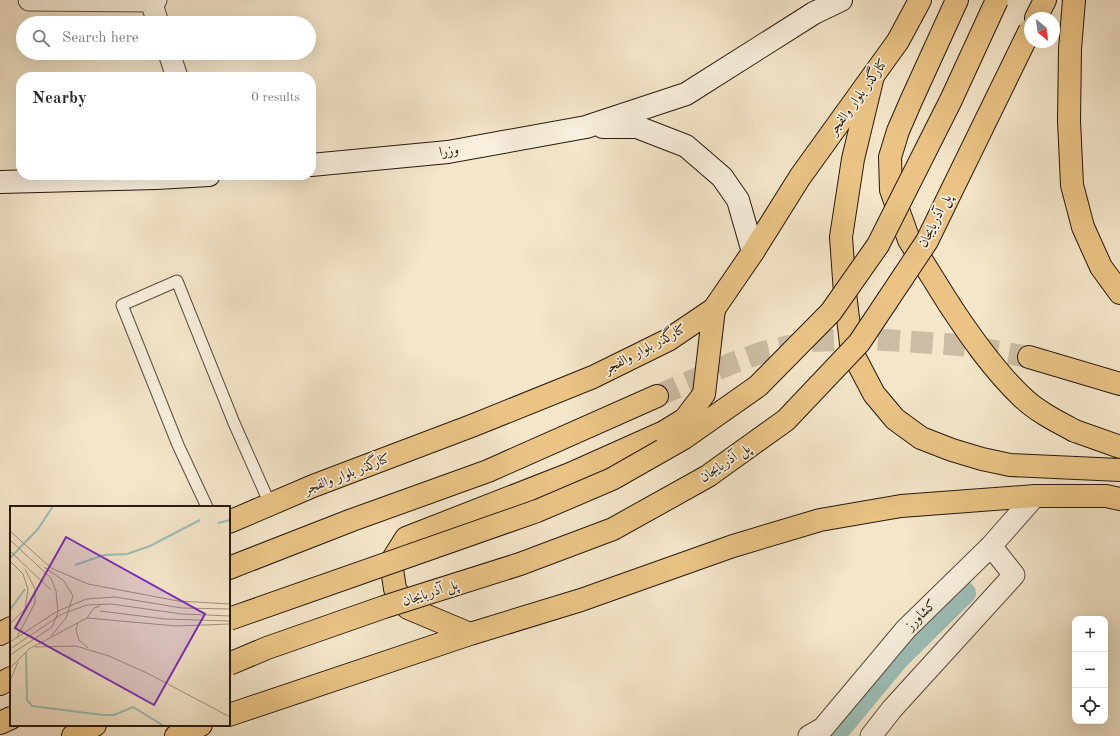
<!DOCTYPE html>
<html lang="en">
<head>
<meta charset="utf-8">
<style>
	:root { --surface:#fff; --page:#f7f7f7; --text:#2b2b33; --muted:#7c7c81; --line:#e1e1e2 }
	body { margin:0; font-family:"Old Standard TT",Amiri,serif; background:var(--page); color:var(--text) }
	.controls { position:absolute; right:12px; bottom:12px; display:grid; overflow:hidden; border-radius:8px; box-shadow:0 4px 16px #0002 }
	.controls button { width:36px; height:36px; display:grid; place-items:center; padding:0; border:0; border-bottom:1px solid var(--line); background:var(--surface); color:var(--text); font:20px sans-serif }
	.compass { position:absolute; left:1024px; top:12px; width:36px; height:36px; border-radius:50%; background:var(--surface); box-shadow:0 4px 16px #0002; rotate:151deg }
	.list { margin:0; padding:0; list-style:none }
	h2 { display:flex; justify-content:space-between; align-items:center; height:52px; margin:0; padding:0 16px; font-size:17px }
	h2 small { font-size:13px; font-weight:400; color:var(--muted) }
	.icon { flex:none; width:22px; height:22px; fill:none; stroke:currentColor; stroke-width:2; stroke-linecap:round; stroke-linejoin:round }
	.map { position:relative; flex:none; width:1120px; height:736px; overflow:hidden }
	.search { position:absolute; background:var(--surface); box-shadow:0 4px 16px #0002; left:16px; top:16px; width:300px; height:44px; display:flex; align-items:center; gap:10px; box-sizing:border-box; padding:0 14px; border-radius:22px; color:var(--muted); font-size:15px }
	.panel { position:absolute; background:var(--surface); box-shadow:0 4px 16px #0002; left:16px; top:72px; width:300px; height:108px; border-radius:16px }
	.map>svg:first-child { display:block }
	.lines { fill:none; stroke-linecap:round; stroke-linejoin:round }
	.canal { stroke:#9cbfb8; stroke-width:22 }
	.highway-tunnel { stroke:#cbbda4; stroke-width:22; stroke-dasharray:22 11; stroke-linecap:butt }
	.lane-casing { stroke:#5a4d3c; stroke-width:13 }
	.street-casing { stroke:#5a4d3c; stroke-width:23 }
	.secondary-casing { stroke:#261a0d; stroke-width:24 }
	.primary-casing { stroke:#261a0d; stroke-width:24 }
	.highway-casing { stroke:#261a0d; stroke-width:24 }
	.lane { stroke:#f8efdd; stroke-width:11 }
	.street { stroke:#f8efdd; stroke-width:21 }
	.secondary { stroke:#f8efdd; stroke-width:22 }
	.primary { stroke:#eac385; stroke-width:22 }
	.highway { stroke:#eac385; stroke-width:22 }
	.highway-bridge-casing { stroke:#261a0d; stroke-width:24; stroke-linecap:butt }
	.highway-bridge { stroke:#eac385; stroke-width:22 }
	.labels { text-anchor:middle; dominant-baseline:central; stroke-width:3.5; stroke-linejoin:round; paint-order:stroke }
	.street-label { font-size:14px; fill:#261a0d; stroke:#f8efdd }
	.inset-river { fill:none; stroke:#9cbfb8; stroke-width:2 }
	.inset-road { fill:none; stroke:#a2947e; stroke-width:1 }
	.view { fill:#7b2cbf; fill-opacity:0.15; stroke:#7b2cbf; stroke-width:2 }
	.inset-edge { fill:none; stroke:#261a0d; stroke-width:2 }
</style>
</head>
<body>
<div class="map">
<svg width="1120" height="736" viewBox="0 0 1120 736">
	<rect width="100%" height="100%" fill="#f4e6ca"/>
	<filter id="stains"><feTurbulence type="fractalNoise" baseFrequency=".005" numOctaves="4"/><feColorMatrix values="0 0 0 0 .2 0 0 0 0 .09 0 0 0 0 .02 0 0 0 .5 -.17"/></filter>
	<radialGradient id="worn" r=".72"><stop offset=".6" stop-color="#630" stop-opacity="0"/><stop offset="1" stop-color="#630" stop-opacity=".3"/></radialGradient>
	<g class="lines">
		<path class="canal" d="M834 736 898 659 965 593"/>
		<path class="highway-tunnel" d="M657 396 730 364 763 352 812 341 872 339 960 345 1029 357"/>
		<g class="lane-casing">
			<path id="lane" d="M207 507 178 445 122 305 177 281 234 423 270 504"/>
		</g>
		<g class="street-casing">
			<path id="street" d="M29 0 151 1 150 0
				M156 0 151 1 158 23
				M169 53 177 77
				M809 736 823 728 906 629 991 546 1035 496
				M871 736 892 709 1014 575 991 546"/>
		</g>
		<g class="secondary-casing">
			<path id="secondary" d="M603 127H637L686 146 722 177 738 200 753 252
				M311 165 448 152 586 127 686 94 814 13 841 0
				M0 182 156 178 209 175"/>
		</g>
		<g class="primary-casing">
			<path id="primary" d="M1074 0 1070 49 1069 121 1072 185 1083 227 1101 267 1120 293
				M229 522 313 486 474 425 593 377 668 340 714 309 753 252 800 177 898 41 920 0
				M0 634 11 628"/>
		</g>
		<g class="highway-casing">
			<path id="highway" d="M1036 18 1045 0
				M873 76 853 159 841 237 845 293 852 352 874 394 895 419 921 438 952 450 982 459 1010 465 1120 470
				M949 304 909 240 891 190 890 157 898 131 911 101 957 0
				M711 334 714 309
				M1029 357 1120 384
				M1075 431 1120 447
				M229 568 352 520 488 471 657 396
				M470 634 408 608 395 589 391 562 406 538 570 474 664 432
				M0 684 11 678
				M229 715 470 634 581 600 733 546 820 520 901 506 1035 496H1106L1120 499
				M0 723 11 718
				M73 736 95 725
				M176 736 201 725"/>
		</g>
		<use href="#lane" class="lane"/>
		<use href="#street" class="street"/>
		<use href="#secondary" class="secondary"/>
		<use href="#primary" class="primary"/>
		<use href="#highway" class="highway"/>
		<g class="highway-bridge-casing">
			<path id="highway-bridge" d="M949 304C970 336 993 369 1021 396 1036 411 1056 421 1075 431
				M664 432 685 419 704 394 711 334
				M229 619 537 511 612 479 684 438 758 386 831 312 878 245 951 100 997 0
				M229 664 267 648 384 607 520 564 613 529 708 476 786 420 859 343 927 241 1030 30"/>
		</g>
		<use href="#highway-bridge" class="highway-bridge"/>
	</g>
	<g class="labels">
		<g class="street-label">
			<text transform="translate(858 97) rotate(-54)">کنارگذر بلوار والفجر</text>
			<text transform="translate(449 151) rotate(-8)">وزرا</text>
			<text transform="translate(935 221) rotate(-63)">پل آذربایجان</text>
			<text transform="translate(645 349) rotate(-28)">کنارگذر بلوار والفجر</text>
			<text transform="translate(725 463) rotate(-34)">پل آذربایجان</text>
			<text transform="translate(347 474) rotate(-21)">کنارگذر بلوار والفجر</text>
			<text transform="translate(430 593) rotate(-18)">پل آذربایجان</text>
			<text transform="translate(921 615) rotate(-45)">کشاورز</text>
		</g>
	</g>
	<g transform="translate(10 506)">
		<rect width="220" height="220" fill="#f4e6ca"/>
		<path class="inset-river" d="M208 17 220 14M0 52 28 23 43 0M65 59 94 49 117 48 140 40 190 14M0 104 15 83M16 146 17 194 22 200 93 209H104L123 201 154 220"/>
		<path class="inset-road" d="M0 25 41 62 78 78 168 95 220 98M0 34 41 72 46 85 48 107 42 121 0 149M0 45 41 84M0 55 13 68 18 83 15 103 0 118M34 61 54 75 63 90 56 112 41 130M90 105 155 113 220 115M77 112 84 102 90 100M68 116 66 124 69 134 78 142M7 131 25 97V83L15 63M0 136 46 106 76 93 105 91 172 102 220 103M25 141 66 140 99 150 137 167 220 211M0 143 52 108 77 99 101 98 172 108 220 110M0 162 19 143 77 112 166 120 220 118M0 175 8 156"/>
		<path class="view" d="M56 31 195 108 144 199 5 122Z"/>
		<rect width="220" height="220" class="inset-edge"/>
	</g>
	<rect width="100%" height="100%" filter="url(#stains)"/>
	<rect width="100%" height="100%" fill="url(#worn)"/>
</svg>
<div class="controls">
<button>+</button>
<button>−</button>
<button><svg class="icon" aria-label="locate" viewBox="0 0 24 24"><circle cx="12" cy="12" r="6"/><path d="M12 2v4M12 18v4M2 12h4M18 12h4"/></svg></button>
</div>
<svg class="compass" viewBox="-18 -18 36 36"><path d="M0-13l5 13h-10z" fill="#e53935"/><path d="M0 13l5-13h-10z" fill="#7c7c81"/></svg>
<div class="search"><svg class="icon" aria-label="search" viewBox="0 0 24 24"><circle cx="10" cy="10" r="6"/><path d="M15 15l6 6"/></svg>Search here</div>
<section class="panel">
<h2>Nearby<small>0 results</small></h2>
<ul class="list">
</ul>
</section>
</div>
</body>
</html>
